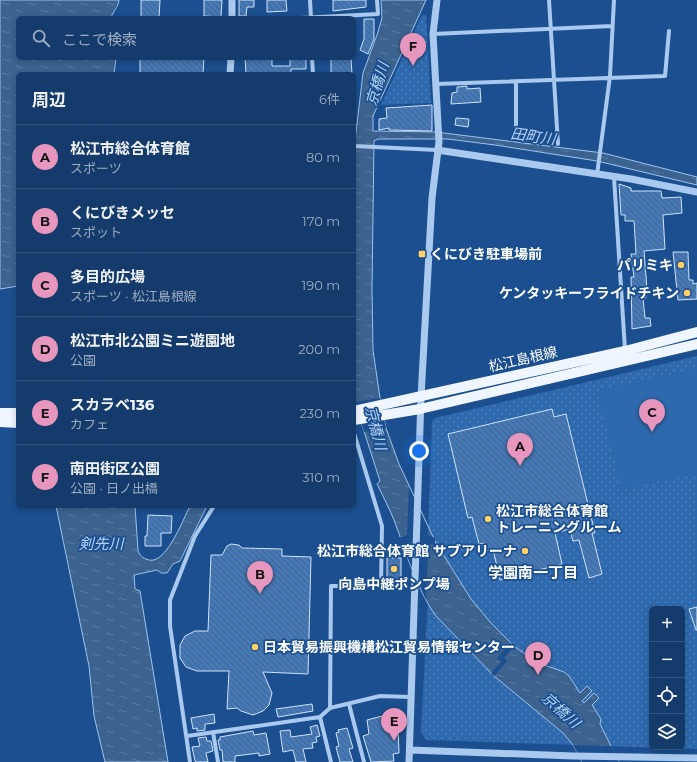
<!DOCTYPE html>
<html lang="ja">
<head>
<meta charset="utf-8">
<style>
	:root { --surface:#143b6b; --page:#214673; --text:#f1f3f6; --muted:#9dadc1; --line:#33557e; --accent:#e797bd }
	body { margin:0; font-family:Montserrat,"Noto Sans JP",sans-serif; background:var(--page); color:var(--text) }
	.controls { position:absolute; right:12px; bottom:12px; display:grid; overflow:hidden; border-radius:6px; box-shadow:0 2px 6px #0003 }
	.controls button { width:36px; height:36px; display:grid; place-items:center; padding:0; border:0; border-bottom:1px solid var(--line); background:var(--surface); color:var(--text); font:20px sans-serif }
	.you { position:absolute; left:419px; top:451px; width:14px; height:14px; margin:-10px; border:3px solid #fff; border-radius:50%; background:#1a73e8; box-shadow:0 0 0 6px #1a73e833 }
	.badge { display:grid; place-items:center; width:26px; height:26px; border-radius:50%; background:var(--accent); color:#111; font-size:13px; font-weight:700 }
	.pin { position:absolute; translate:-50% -33px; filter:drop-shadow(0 1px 2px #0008) }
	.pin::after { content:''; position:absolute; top:21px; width:14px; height:12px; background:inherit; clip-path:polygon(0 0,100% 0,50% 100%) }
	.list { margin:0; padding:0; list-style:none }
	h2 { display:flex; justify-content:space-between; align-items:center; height:52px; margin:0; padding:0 16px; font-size:17px }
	h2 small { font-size:13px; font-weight:400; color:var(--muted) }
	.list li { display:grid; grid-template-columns:26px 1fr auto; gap:12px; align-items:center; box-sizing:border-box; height:64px; padding:0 16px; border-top:1px solid var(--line) }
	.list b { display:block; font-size:15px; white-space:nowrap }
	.list p { margin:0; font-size:13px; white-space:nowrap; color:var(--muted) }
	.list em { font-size:13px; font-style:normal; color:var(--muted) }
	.icon { flex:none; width:22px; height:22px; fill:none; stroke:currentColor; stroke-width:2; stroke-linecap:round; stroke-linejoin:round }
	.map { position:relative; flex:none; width:697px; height:762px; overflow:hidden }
	.search { position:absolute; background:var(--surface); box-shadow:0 2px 6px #0003; left:16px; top:16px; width:340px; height:44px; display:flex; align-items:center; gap:10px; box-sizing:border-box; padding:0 14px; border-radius:6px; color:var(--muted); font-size:15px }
	.panel { position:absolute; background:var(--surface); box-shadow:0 2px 6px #0003; left:16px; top:72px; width:340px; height:436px; border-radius:6px }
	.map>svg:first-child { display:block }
	.park { fill:url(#park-dots); fill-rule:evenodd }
	.pitch { fill:#2e69ad }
	.water { fill:url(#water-ripples); stroke:#9cc4f0 }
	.pier { fill:#1b4f8f }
	.building { fill:url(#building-back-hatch); stroke:#cfe3fa }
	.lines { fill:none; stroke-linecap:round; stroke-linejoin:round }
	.minor { stroke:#a9c9ee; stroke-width:4 }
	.tertiary { stroke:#a9c9ee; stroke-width:7 }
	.primary { stroke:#f0f6ff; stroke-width:10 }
	.poi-dot { fill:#ffd166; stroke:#1b4f8f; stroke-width:1.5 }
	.labels { text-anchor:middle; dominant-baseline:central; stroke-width:3.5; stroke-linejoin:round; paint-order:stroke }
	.poi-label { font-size:14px; font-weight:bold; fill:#fff; stroke:#1b4f8f; text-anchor:start }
	.street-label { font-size:14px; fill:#fff; stroke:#1b4f8f }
	.water-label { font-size:15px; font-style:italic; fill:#b5d3f5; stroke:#1b4f8f }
	.neighbourhood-label { font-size:15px; font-weight:bold; fill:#fff; stroke:#1b4f8f }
</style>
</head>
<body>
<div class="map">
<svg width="697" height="762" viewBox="0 0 697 762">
	<defs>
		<pattern id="park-dots" width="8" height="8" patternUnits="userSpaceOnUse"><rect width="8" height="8" fill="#2e69ad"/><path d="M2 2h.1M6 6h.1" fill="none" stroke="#4d80b9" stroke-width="1.8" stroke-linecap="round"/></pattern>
		<pattern id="water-ripples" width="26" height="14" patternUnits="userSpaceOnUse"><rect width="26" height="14" fill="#3c6290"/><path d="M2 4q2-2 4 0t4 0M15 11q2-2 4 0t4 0" fill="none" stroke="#597aa1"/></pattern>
		<pattern id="building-back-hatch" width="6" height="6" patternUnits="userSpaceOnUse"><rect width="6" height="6" fill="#4478b7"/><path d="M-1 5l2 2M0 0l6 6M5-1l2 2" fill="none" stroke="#486282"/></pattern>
	</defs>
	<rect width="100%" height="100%" fill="#1b4f8f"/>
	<path class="park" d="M422 15H426L431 103 381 105Z
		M697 356V749L426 740 421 732 431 538 428 535 432 422 435 418ZM652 609H682V747H652Z"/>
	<path class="pitch" d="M697 368V473L622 490 597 391Z"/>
	<path class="water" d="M0 0H119C118 8 113 11 111 18H18V58H116L114 74H18V286L0 289Z
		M381 0H426L373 116V131L436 132 603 153 697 177V185L597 161 495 145 448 139H378L374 141 372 289 373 350 380 398 386 428 399 464 436 543 471 599 490 622 514 646 536 662 564 672 569 676 580 693 587 686 592 691 582 701 584 703 594 693 599 698 592 705 601 719 600 724 619 762H582L573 745 563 733 494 676 435 615C416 587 406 552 394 520 389 508 383 496 377 484L380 481 354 400V149L363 73 377 35 382 18Z
		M56 506H135L138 550C139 554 141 557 146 559 165 569 183 519 190 506H207L180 561 173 564 167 573H161L157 570 134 575 135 589 140 591 168 762H105L94 716 89 666Z"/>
	<path class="pier" d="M380 398 386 428 364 432 355 402Z
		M409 487 428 528V535L435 538V545L429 544 428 547 426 600 407 556V547L405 544H399V537H404L407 535Z
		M511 643 514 646 504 658 507 661 494 676 491 673 501 662 497 658Z
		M573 745 612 746 619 762H582Z"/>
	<path class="building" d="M141 0H160L159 18H141Z
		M204 0H222L221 17 204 16Z
		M239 0H254V7H247L246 16H239Z
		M267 0H286L287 11 267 12Z
		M333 0H366V7L333 11Z
		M364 19H374V39L368 54 360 50 364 39Z
		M140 58H204L203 74H140Z
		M245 58H272V66H290V58H306V69H291V74H246Z
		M331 58H351L352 74H331Z
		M467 86V89L480 88 481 102 451 104 452 93 457 92V87Z
		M432 105V131L389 130V128L379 130V119L387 118 386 108Z
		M456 118 469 119 468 127 455 125Z
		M619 184 631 188V191H661L662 198 681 197 682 213 663 215 665 249 644 251 647 289 645 290 646 298H643L645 318H650L651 326 644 327 632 329 631 277H634L631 254H636L634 221H625V215H621Z
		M673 252H688L689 280H693V284L697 283V299L678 300Z
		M552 409 554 417 566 414 595 533H592L602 574 589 578 579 540 573 541 570 529 555 533 562 564 500 580 493 549 486 551 484 543 479 544 472 517 468 518 448 434Z
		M148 515 172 516 171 533H161V546H145V536H147Z
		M231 544 239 545 242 548 282 549V556L311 557 308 674 263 672 272 693 269 705 263 711 253 715 241 711 237 708 227 709 229 671H197L186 667 180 658V645L185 636 195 631H208L211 555H222L227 546Z
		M387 558H401V580H387Z
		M697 607V630H696L689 609Z
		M312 704 313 711 278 717 276 709Z
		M214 714 215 723 205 724V730L197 731V728L193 729 191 718Z
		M382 716 385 730 398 724 399 753 393 754 394 761 371 762 363 736 369 734 367 720Z
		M317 725 320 736 316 737 317 742 312 743 313 748 303 749 306 762H296L293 750 283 752 280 731 290 730 291 737 312 734 310 727Z
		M347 728 353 748 349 749 353 762H340L336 747 339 746 336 733 339 732 338 730Z
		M253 731 254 735 266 733 270 754 259 756V753L235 756V762H223L222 750H220L218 740H220V737Z
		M206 737 207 741H211L213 751 206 753 208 762H197L195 761 192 747 200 746 198 738Z"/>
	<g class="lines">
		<path class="minor" d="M310 0 311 18
			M549 0 558 144
			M300 18 378 14 377 0
			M433 34 612 26
			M312 58 313 74
			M436 84 665 76 669 31
			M516 138V81
			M354 146 437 150
			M597 175 610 76 614 0
			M614 177 625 350
			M349 704 364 762
			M330 708 331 586H381L382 526 354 433
			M320 717 331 762
			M213 732 218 762
			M187 736 320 717 330 708 380 696 411 697
			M190 762 170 626V600L195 536 214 506"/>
		<path class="tertiary" d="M232 18V0
			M230 74 231 58
			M437 150 631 179 697 192
			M410 750 573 756 697 758
			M409 762 421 397 432 198 439 142 433 34 437 0"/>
		<path class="primary" d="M354 411 625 351 697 332
			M0 413H18
			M354 420 420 409 697 344
			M0 422 18 423"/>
	</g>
	<g class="poi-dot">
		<rect x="418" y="250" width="8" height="8" rx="2"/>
		<circle cx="681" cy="265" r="4"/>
		<circle cx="687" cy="293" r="4"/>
		<circle cx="488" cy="519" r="4"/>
		<circle cx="525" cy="551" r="4"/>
		<circle cx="394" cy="569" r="4"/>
		<circle cx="255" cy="647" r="4"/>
	</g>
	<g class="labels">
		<g class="poi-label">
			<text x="430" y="254">くにびき駐車場前</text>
			<text x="673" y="265" text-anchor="end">パリミキ</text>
			<text x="679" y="293" text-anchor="end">ケンタッキーフライドチキン</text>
			<text x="496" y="511">松江市総合体育館<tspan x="496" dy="16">トレーニングルーム</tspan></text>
			<text x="517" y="551" text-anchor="end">松江市総合体育館 サブアリーナ</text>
			<text x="394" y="584" text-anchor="middle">向島中継ポンプ場</text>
			<text x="263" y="647">日本貿易振興機構松江貿易情報センター</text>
		</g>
		<g class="street-label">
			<text transform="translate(523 359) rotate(-13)">松江島根線</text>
		</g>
		<g class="water-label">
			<text transform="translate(377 84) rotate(-73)">京橋川</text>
			<text transform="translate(533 136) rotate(8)">田町川</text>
			<text transform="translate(376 428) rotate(76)">京橋川</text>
			<text x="101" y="543">剣先川</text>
			<text transform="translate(561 710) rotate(42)">京橋川</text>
		</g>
		<g class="neighbourhood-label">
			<text x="533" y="572">学園南一丁目</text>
		</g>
	</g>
</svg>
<div class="controls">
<button>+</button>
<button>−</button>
<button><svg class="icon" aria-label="locate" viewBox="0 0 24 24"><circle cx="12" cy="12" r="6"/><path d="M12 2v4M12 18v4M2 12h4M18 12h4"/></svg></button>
<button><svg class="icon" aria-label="layers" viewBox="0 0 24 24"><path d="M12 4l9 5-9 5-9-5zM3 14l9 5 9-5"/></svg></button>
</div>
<div class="you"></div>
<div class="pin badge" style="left:520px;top:466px">A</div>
<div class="pin badge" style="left:260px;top:594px">B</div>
<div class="pin badge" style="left:652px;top:432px">C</div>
<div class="pin badge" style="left:538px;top:675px">D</div>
<div class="pin badge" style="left:394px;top:741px">E</div>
<div class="pin badge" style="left:413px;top:66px">F</div>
<div class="search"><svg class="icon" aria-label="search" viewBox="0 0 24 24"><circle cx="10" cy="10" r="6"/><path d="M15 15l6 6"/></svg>ここで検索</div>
<section class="panel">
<h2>周辺<small>6件</small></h2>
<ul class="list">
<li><span class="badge">A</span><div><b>松江市総合体育館</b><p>スポーツ</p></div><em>80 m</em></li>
<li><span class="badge">B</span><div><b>くにびきメッセ</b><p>スポット</p></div><em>170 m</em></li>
<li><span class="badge">C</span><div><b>多目的広場</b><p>スポーツ · 松江島根線</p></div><em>190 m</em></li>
<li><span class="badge">D</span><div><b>松江市北公園ミニ遊園地</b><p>公園</p></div><em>200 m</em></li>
<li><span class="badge">E</span><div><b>スカラベ136</b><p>カフェ</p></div><em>230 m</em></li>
<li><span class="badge">F</span><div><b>南田街区公園</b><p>公園 · 日ノ出橋</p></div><em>310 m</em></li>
</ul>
</section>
</div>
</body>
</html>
